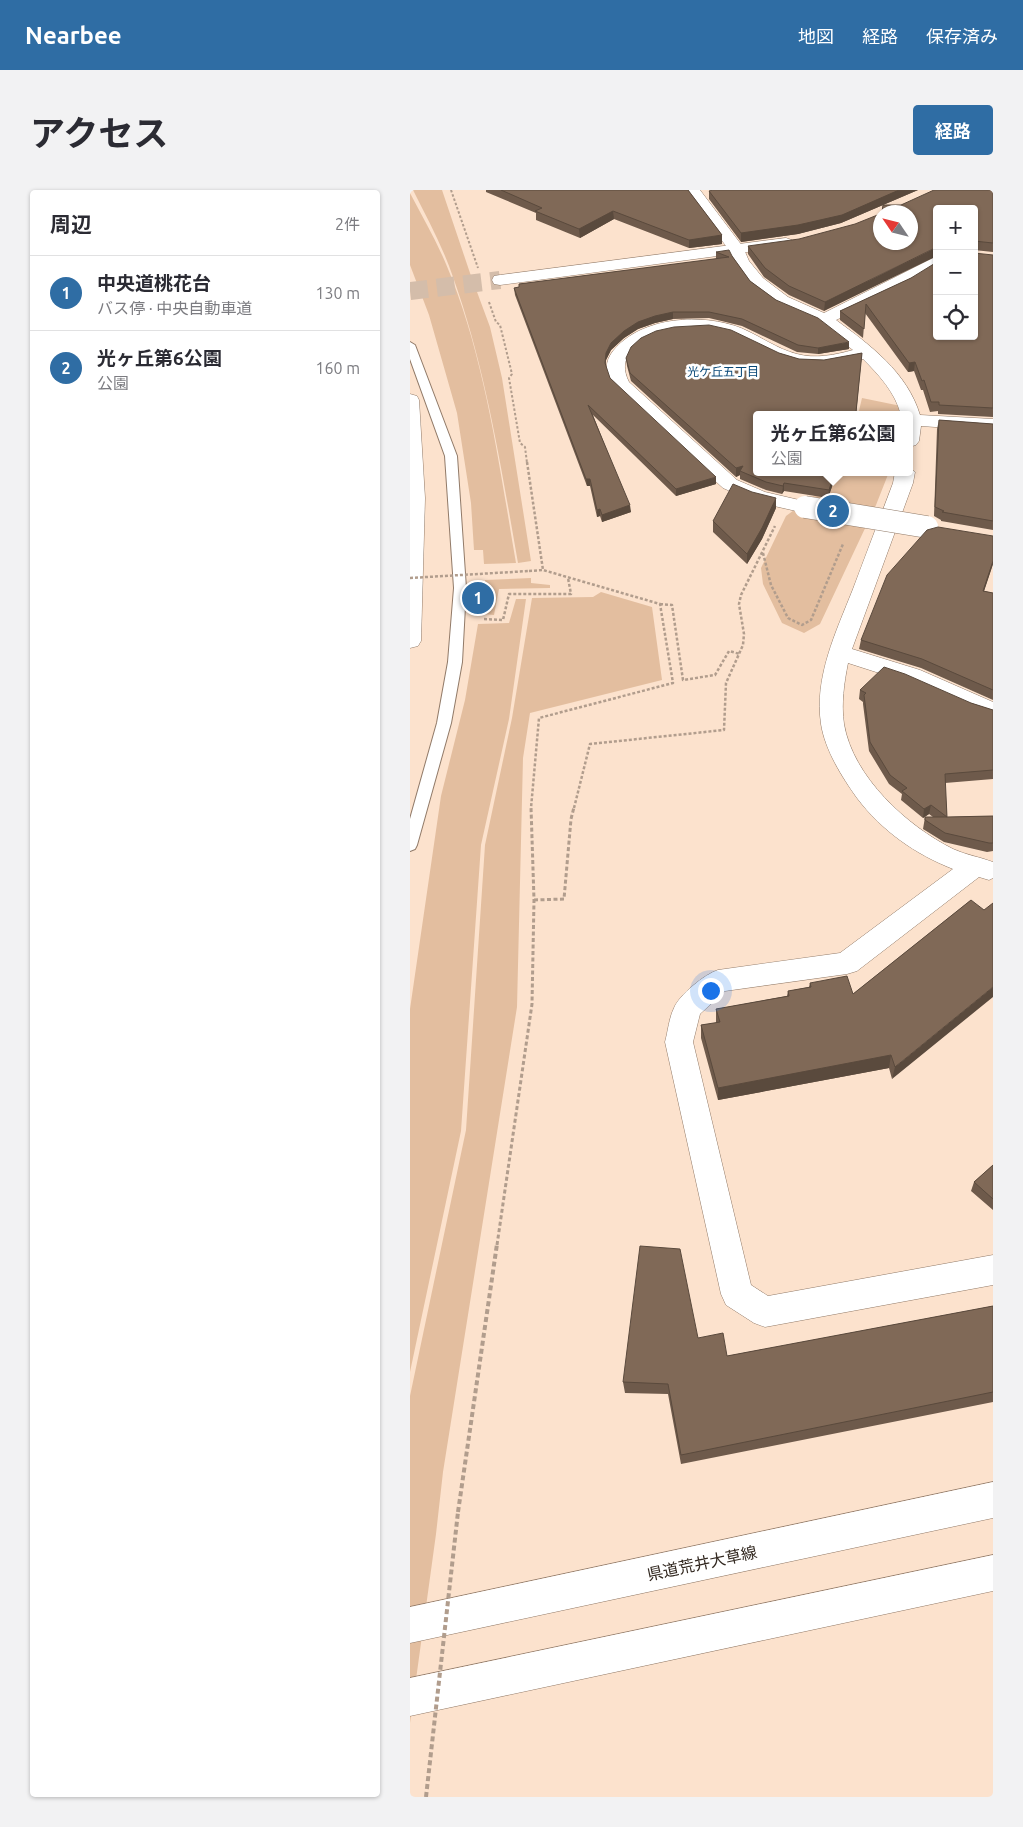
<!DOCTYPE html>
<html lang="ja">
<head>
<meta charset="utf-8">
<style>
	:root { --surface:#fff; --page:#f2f2f3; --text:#2b2b33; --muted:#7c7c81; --line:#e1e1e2; --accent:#2f6da4 }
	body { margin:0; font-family:Ubuntu,"Noto Sans JP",sans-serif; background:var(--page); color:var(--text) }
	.controls { position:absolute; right:15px; top:15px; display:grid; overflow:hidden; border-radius:5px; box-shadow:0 1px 4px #0004 }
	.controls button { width:45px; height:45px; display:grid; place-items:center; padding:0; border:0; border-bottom:1px solid var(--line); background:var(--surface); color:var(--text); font:25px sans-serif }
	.compass { position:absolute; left:463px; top:15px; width:45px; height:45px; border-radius:50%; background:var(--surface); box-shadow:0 1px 4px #0004; rotate:305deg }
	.you { position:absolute; left:300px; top:800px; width:18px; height:18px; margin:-12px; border:4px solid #fff; border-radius:50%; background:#1a73e8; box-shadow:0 0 0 8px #1a73e833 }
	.badge { display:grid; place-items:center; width:32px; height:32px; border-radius:50%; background:var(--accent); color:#fff; font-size:16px; font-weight:700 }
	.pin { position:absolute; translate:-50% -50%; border:2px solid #fff; box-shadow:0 1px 5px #0006 }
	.popup { position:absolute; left:343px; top:221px; width:160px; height:65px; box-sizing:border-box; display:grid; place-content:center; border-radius:5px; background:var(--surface); filter:drop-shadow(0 1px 4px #0005); font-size:16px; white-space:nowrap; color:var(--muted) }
	.popup b { font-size:19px; color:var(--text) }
	.popup::after { content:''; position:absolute; left:50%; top:100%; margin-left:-10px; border:10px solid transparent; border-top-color:var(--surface) }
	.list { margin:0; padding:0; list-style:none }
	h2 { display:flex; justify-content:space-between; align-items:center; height:65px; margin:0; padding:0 20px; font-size:21px }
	h2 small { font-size:16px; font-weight:400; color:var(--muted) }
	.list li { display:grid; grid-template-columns:32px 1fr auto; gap:15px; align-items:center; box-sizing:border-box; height:75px; padding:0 20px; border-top:1px solid var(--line) }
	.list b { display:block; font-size:19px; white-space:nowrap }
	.list p { margin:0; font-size:16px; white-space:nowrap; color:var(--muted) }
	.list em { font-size:16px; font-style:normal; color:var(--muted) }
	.icon { flex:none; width:28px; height:28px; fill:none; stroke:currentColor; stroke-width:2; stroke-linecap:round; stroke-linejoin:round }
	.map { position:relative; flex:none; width:583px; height:1607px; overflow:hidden; border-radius:5px }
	header { display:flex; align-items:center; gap:30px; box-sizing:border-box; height:70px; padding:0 25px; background:var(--accent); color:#fff }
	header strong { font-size:24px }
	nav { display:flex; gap:28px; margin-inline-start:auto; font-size:18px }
	.intro { display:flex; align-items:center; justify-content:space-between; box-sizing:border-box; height:120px; padding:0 30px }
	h1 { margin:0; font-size:35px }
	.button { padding:12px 22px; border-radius:5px; background:var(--accent); color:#fff; font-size:18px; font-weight:700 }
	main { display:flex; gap:30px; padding:0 30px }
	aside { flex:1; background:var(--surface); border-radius:5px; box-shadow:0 1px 4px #0004 }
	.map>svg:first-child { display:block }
	.green { fill:#e3be9f }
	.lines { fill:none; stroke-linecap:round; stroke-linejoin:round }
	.tertiary-tunnel { stroke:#d4bdaa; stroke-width:18; stroke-dasharray:18 9; stroke-linecap:butt }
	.service-casing { stroke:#917a68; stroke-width:2 }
	.minor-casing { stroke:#917a68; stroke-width:1 }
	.tertiary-casing { stroke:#917a68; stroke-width:1 }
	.secondary-casing { stroke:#917a68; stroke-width:1 }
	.motorway-casing { stroke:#917a68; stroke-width:1 }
	.path-far3 { stroke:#b19d8d; stroke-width:2; stroke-dasharray:2.5 2; stroke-linecap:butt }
	.path-far2 { stroke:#b19d8d; stroke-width:2.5; stroke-dasharray:3 2; stroke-linecap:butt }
	.path-far1 { stroke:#b19d8d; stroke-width:3; stroke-dasharray:4 2.5; stroke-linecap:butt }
	.path { stroke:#b19d8d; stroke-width:4; stroke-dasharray:5 3; stroke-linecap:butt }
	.service { fill:#fff; fill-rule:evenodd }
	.minor { fill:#fff; fill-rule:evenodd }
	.tertiary { fill:#fff; fill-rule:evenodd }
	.secondary { fill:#fff; fill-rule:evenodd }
	.motorway { fill:#fff; fill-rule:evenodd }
	.minor-bridge-casing { stroke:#917a68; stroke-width:23; stroke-linecap:butt }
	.path-bridge-far1 { stroke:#b19d8d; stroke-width:2.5; stroke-dasharray:3 2; stroke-linecap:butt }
	.path-bridge { stroke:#b19d8d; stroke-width:4; stroke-dasharray:5 3; stroke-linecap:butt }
	.minor-bridge { stroke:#fff; stroke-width:22 }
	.wall { fill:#6e5a4b }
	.shaded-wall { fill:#5a4a3d }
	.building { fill:#806957; stroke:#5a4a3d }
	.labels { text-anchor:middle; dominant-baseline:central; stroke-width:5; stroke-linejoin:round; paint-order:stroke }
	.far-neighbourhood-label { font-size:12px; fill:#074777; stroke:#fff }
	.near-street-label { font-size:16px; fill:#322820; stroke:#fff }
</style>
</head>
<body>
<header>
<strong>Nearbee</strong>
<nav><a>地図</a><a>経路</a><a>保存済み</a></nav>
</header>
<div class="intro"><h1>アクセス</h1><a class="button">経路</a></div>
<main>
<aside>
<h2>周辺<small>2件</small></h2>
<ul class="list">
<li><span class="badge">1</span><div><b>中央道桃花台</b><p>バス停 · 中央自動車道</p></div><em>130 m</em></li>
<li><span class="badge">2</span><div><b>光ヶ丘第6公園</b><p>公園</p></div><em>160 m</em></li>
</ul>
</aside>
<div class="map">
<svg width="583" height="1607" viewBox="0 0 583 1607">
	<rect width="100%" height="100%" fill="#fce2cd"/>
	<path class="green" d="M3 0H32L60 83 80 137 92 188 121 371 108 373C91 277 76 179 43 87 33 57 17 28 3 0Z
		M0 3C12 26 26 50 36 74 75 166 89 275 106 373L74 374 73 360H64L61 313 47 223 19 125 0 75Z
		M452 208 491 216V225H448Z
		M436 282H479L466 315 410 434 394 443 372 433 353 394 351 378 376 326Z
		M121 388V393L140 395V398L89 399 84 425 73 424 75 390Z
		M191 402 242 417 252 490 120 523 113 568 107 817 33 1282 26 1344 0 1533V1206L56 940 75 655 102 528 122 408 183 407Z
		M106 409H116L99 529 71 655 51 941 0 1182V819L31 606 55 510 68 434 99 433Z"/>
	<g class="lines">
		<path class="tertiary-tunnel" d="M0 101 90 90"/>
		<g class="service-casing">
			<path id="service" d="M0 152 5 155 47 266 56 398 52 472 41 533 7 655 5 659 0 661V629L27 533 38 472 44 398 35 266 0 169Z"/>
		</g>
		<g class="minor-casing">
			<path id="minor" d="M274 0H290L333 57 339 71 353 88 378 107 414 123 527 66V78L499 95 426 130C460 155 497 182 510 225L583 229V241L511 236 509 251 506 255 499 257V225H491C485 202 469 185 453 169 433 174 411 180 389 175 361 170 339 150 312 143 283 136 195 145 219 192L327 290 355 302 402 313 405 317 402 321 395 323 342 311 313 298 205 199C196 186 193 174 203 161 231 126 293 123 331 138 350 146 367 159 387 164 405 169 425 165 443 160L408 133 366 115 341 96 323 72 319 60Z
				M499 277 505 282 503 293 442 459 510 480 583 512V528L560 520 494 491 438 473C434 493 431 514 434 534 443 587 497 636 543 659 556 665 570 667 583 672V688L579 690 569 687 447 781 437 784 315 801 290 824 283 852 341 1095 358 1106 583 1065V1095L355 1137 344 1133 316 1115 311 1104 255 852C258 841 259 828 264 818 269 805 295 784 308 780L430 763 543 679C505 664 472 641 447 608 432 587 415 560 411 534 404 487 426 442 443 399 456 364 470 328 483 293L485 282H499Z"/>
		</g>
		<g class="tertiary-casing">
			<path id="tertiary" d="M376 48 382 50 384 53 382 56 90 95 84 94 82 90 84 86 90 85Z"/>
		</g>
		<g class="secondary-casing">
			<path id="secondary" d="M583 1292V1328L0 1453V1417Z
				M583 1365V1401L0 1526V1488Z"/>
		</g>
		<g class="motorway-casing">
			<path id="motorway" d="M0 204 7 206 9 210 15 308 11 451 8 456 0 458Z"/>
		</g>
		<path class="path-far3" d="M41 0 68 78
			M79 112 86 132 90 135 102 184 99 188 110 253 115 257 117 273"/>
		<path class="path-far2" d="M117 272 133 380
			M353 363 361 395 378 428 392 435 401 430 433 354
			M119 381 133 380 250 414 263 493 129 528 121 618
			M250 414 262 415 273 490 305 485 319 461 330 464
			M74 429 93 430 99 404H161L158 388
			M164 618 180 554 314 540 316 493 333 455 334 444 329 414 331 405 365 336"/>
		<path class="path-far1" d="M124 710 154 709 161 629 164 617
			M87 1055 122 814 124 710 121 617"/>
		<path class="path" d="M48 1322 87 1054"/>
		<use href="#service" class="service"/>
		<use href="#minor" class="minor"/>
		<use href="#tertiary" class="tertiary"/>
		<use href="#secondary" class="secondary"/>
		<use href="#motorway" class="motorway"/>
		<g class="minor-bridge-casing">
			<path id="minor-bridge" d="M395 317 517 337"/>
		</g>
		<path class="path-bridge-far1" d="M0 388 119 381"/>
		<path class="path-bridge" d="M16 1607 48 1322"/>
		<use href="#minor-bridge" class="minor-bridge"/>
	</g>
	<path class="wall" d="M76 0H278L312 45V54L279 58 204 29 170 48 126 30V23L76 2Z
		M508 0 473 15H491L583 0V62L564 60V19L414 121 379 105 354 87 338 64V56L470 52 473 15 431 33 388 44 331 52 299 9V1Z
		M306 62 322 66 340 91 366 110 439 159 408 164 387 162 332 136 299 128 263 129 245 133 228 139 214 148 201 160 196 170 195 176 200 188 306 294 266 306 183 225 221 322 192 332 190 326 187 327 180 296H177L105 105 104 98 109 97V94L306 69Z
		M583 65V227L528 224V221L520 222 513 200H511L504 181 498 182 455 123 453 148 430 130V121L501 88Z
		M369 163 389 169 414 170 452 163 446 225H347V282H430L425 288 418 308 374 301 372 304 356 300 330 289V285L326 287 221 191 217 176 216 168Z
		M529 230 583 234V340L531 331V330L524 326 527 239Z
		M366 318 352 349 337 374 303 342V331Z
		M583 346V374L574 401 583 403V510L511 478 449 459 451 450Z
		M450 500 561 513 583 520V589L535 593 537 627 583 626V661L577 662 534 652 513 639 515 627H523L519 624 513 628 491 610 492 604 479 594 459 561 453 514V512L449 509Z
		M561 710 482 889 479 878 308 910 291 848V835L306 833V819L377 806 378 801 399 797 400 793 443 804Z
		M583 975V1020L561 1001 564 992Z
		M583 1116V1212L271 1274 258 1204 215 1203 213 1192 288 1148 317 1166Z"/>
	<path class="shaded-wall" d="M489 0H508L431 33 388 44 331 52V43Z
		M203 21 204 29 170 48 169 39Z
		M312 45V54L279 58V50Z
		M527 57V66L414 121 415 112Z
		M263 122V129L245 133 228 139 214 148 201 160 196 170 195 180V173L196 163 201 153 214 141 228 132 245 126Z
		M439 152V159L408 164V158Z
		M505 172 504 181 498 182 499 173Z
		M333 276 330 281V285L326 287V278Z
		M425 282H430L425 288 418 308 419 300Z
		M306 287V294L266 306V299Z
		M176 289H180V296H177Z
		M374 293V301L372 304 373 296Z
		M366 308V318L352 349 337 374V364Z
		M220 315 221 322 192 332V325Z
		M190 319V326L187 327V320Z
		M583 371V374L571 410 573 401Z
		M521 615 519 624 513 628 514 619Z
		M583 797V807L482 889 485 877Z
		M481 865 479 878 308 910V898Z"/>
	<path class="building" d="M91 0H278L312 45 279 50 203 21 169 39 125 21 132 18Z
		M303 0H489L432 25 388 35 331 43 299 1Z
		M524 0H583V53L564 51V19H527V57L415 112 379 96 355 78 338 56 389 49 445 34 470 24V52H500V22H472L473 15H491Z
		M319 60 322 66 340 91 366 110 408 128 439 152 408 158 388 155 332 129 299 122H263L245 126 228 132 214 141 201 153 196 163 195 173 200 188 306 287 266 299 178 215 220 315 192 325 190 319 187 320 180 289H176L104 98 109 97V94L319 67 306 62Z
		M564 63 583 65V218L529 215V212H521L514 190 512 191 505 172 499 173 456 114 454 139 430 121 501 88 527 72V146H564Z
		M299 135 321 140 369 163 389 169 414 170 452 163 446 222 445 225H347V282H425L419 300 374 293 373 296 356 292 330 281 333 276 326 278 220 183 216 168 221 157 231 148 246 141 264 137Z
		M529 230 583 234V331L532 322 534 321 525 317Z
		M323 294 342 302 366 308 352 338 337 364 303 331Z
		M528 337 583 346V371L573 401 583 403V500L512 469 451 450 477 385 517 340Z
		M474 477 495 484 561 513 583 520V580L535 584 537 627 583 626V653H579L535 643 515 630V627H537L521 615 514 619 492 601 497 598 480 585 460 552 454 505 456 503 450 500Z
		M561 710 574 720 583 713V797L485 877 481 865 308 898 291 835 310 832 306 819 379 806 378 801 401 797 400 793 437 786 443 804Z
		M583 975V1009L564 992Z
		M230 1056 270 1059 288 1148 313 1143 317 1166 583 1116V1202L271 1265 258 1194 213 1192Z"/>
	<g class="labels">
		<g class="far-neighbourhood-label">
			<text x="313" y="181">光ケ丘五丁目</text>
		</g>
		<g class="near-street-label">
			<text transform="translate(292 1373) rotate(-12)">県道荒井大草線</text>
		</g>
	</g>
</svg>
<div class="controls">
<button>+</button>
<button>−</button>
<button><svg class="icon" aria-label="locate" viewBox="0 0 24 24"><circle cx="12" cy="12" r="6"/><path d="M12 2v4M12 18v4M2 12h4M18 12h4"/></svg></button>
</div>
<svg class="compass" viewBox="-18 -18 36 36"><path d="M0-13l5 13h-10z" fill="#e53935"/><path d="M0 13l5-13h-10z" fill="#7c7c81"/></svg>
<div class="you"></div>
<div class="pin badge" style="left:68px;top:408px">1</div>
<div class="pin badge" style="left:423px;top:321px">2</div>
<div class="popup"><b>光ヶ丘第6公園</b>公園</div>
</div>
</main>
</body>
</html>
